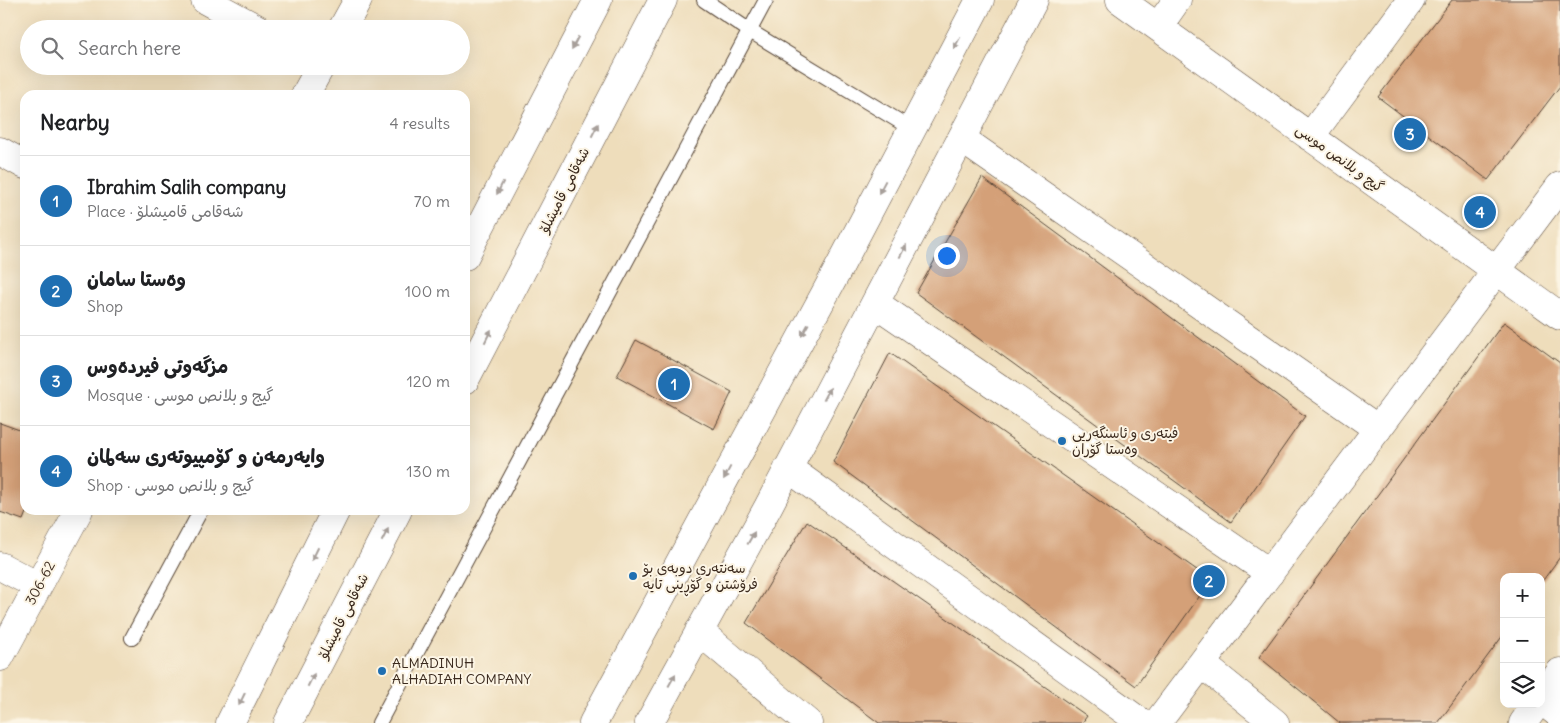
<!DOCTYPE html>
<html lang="en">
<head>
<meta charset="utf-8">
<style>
	:root { --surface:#fff; --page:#f6f6f6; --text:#202124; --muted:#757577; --line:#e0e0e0; --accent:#1f6fb2 }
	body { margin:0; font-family:Delius,"Playpen Sans Arabic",sans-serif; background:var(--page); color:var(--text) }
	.controls { position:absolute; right:15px; bottom:15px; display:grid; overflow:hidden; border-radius:10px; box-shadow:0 5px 20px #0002 }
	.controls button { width:45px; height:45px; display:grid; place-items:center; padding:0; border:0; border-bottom:1px solid var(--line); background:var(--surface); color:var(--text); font:25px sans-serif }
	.you { position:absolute; left:946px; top:255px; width:18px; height:18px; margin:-12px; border:4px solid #fff; border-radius:50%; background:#1a73e8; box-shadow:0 0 0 8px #1a73e833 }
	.badge { display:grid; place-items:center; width:32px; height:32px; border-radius:50%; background:var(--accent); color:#fff; font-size:16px; font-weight:700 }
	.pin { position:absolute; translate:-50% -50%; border:2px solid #fff; box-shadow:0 1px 5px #0006 }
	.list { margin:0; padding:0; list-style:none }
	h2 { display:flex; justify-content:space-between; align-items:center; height:65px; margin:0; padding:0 20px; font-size:21px }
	h2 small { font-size:16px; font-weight:400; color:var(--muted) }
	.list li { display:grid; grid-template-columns:32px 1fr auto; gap:15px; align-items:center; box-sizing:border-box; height:90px; padding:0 20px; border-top:1px solid var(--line) }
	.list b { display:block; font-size:19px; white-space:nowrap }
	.list p { margin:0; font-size:16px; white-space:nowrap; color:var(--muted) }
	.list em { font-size:16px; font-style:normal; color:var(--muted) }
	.icon { flex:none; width:28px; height:28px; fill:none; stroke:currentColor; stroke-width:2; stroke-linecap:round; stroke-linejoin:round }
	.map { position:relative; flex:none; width:1560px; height:723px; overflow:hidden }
	.search { position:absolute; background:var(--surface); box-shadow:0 5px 20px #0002; left:20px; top:20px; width:450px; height:55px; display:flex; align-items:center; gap:12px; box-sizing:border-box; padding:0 18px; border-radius:28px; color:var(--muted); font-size:19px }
	.panel { position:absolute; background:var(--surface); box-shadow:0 5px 20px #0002; left:20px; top:90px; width:450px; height:425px; border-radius:15px }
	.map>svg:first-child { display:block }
	.building { fill:#d4a078 }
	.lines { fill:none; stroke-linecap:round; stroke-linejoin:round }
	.lane-casing { stroke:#564536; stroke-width:16 }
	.street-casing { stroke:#564536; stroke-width:29 }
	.secondary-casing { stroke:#564536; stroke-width:29 }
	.lane { stroke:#fff; stroke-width:14 }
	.street { stroke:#fff; stroke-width:28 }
	.secondary { stroke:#fff; stroke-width:28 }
	.oneway { fill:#a79f9a }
	.poi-dot { fill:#1f6fb2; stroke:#fcf5e5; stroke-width:2 }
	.labels { text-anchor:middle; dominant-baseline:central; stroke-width:4; stroke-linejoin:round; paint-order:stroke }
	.street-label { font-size:14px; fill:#3b2a1e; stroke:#fcf5e5 }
	.poi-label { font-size:14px; fill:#3b2a1e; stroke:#fcf5e5; text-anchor:start }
</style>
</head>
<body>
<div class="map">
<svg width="1560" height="723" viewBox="0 0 1560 723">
	<rect width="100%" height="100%" fill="#fcf5e5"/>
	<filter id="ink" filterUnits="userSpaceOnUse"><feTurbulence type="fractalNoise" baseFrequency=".02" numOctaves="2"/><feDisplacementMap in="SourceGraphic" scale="10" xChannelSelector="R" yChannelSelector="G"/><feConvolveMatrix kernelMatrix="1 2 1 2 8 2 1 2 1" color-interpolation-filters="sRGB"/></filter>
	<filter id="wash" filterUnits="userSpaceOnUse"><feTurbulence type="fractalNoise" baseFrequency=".0096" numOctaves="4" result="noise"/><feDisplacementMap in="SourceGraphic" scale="20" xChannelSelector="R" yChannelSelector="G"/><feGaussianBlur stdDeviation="1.12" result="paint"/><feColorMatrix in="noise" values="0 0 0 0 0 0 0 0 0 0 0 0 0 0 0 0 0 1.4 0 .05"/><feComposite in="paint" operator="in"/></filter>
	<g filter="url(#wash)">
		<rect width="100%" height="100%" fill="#edb"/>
		<g id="blocks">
			<path class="building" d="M1452 0H1560V86L1488 180 1378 97Z
				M982 178 1305 416 1231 522 916 293Z
				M1504 322 1560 363V557L1541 583V577H1504V634L1438 723H1340L1259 657Z
				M636 340 732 392 714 429 617 376Z
				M890 353 1211 580 1136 686 833 462Z
				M0 423 25 432V510H27L23 520 0 512Z
				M807 521 1087 716 1082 723H879L746 623Z"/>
		</g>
	</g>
	<g filter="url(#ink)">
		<use href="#blocks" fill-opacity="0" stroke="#564536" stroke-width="1"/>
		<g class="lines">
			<g class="lane-casing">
				<path id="lane" d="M704 0 750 31 912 129
					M132 638 201 510
					M379 723 766 0"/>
			</g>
			<g class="street-casing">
				<path id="street" d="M205 0 258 29
					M1120 0 1560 316
					M1158 27 1177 0
					M342 29 358 0
					M305 95 321 66
					M1310 137 1411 0
					M962 139 1378 429
					M0 151 25 165
					M875 303 1270 573
					M788 468 1142 723
					M0 566 38 586
					M699 631 808 723
					M0 657 79 510
					M1202 664 1275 723
					M1541 698 1560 672
					M1541 700 1560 715
					M593 723 841 264 980 0
					M649 723 768 507 1034 0
					M1157 723 1560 186
					M1523 723 1537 704"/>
			</g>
			<g class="secondary-casing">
				<path id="secondary" d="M465 256 598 0
					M465 380 663 0
					M230 723 336 510
					M288 723 398 510"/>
			</g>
			<use href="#lane" class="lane"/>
			<use href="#street" class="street"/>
			<use href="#secondary" class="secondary"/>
		</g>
		<defs><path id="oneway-solid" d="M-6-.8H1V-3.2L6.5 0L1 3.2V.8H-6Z" transform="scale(1.25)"/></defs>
		<g class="oneway">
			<use href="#oneway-solid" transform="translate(575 43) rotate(117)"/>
			<use href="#oneway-solid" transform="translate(957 43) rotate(118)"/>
			<use href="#oneway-solid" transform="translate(595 130) rotate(-63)"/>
			<use href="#oneway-solid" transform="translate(882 187) rotate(118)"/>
			<use href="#oneway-solid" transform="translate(500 188) rotate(117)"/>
			<use href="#oneway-solid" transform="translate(903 251) rotate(-62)"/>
			<use href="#oneway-solid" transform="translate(805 330) rotate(119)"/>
			<use href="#oneway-solid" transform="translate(488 336) rotate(-63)"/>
			<use href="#oneway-solid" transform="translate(827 394) rotate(-62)"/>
			<use href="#oneway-solid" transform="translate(727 473) rotate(118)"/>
			<use href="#oneway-solid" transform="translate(385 535) rotate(-63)"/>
			<use href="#oneway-solid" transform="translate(751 538) rotate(-61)"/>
			<use href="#oneway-solid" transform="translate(315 554) rotate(116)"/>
			<use href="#oneway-solid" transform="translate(311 680) rotate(-63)"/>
			<use href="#oneway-solid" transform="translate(672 680) rotate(-61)"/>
			<use href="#oneway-solid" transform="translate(242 699) rotate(116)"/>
		</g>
	</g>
	<g class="poi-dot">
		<circle cx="1062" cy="441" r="5"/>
		<circle cx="633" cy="576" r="5"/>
		<circle cx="382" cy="671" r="5"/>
	</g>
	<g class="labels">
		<g class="street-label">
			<text transform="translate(1340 158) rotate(36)">گيج و بلانص موسى</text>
			<text transform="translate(564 190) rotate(-63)">شەقامی قامیشلۆ</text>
			<text transform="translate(40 583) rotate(-62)">306-62</text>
			<text transform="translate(343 616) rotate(-63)">شەقامی قامیشلۆ</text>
		</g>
		<g class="poi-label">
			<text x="1072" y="433">فیتەری و ئاسنگەریی<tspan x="1072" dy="16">وەستا گۆران</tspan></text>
			<text x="643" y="568">سەنتەری دوبەی بۆ<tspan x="643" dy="16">فرۆشتن و گۆڕینی تایە</tspan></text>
			<text x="392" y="663">ALMADINUH<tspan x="392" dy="16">ALHADIAH COMPANY</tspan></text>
		</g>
	</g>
</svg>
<div class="controls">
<button>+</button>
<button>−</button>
<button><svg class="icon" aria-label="layers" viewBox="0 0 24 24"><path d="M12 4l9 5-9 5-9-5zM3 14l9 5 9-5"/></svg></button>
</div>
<div class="you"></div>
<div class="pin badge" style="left:674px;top:384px">1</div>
<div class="pin badge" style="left:1209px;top:581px">2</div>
<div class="pin badge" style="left:1410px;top:134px">3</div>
<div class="pin badge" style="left:1480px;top:212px">4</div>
<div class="search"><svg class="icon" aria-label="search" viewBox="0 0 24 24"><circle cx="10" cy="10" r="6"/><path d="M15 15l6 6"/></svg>Search here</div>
<section class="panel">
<h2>Nearby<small>4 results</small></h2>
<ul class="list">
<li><span class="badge">1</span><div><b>Ibrahim Salih company</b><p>Place · شەقامی قامیشلۆ</p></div><em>70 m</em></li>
<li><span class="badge">2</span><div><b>وەستا سامان</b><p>Shop</p></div><em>100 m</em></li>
<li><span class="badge">3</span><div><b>مزگه‌وتی فیرده‌وس</b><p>Mosque · گيج و بلانص موسى</p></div><em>120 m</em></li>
<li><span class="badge">4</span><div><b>وایەرمەن و کۆمپیوتەری سەلمان</b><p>Shop · گيج و بلانص موسى</p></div><em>130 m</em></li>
</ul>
</section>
</div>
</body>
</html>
